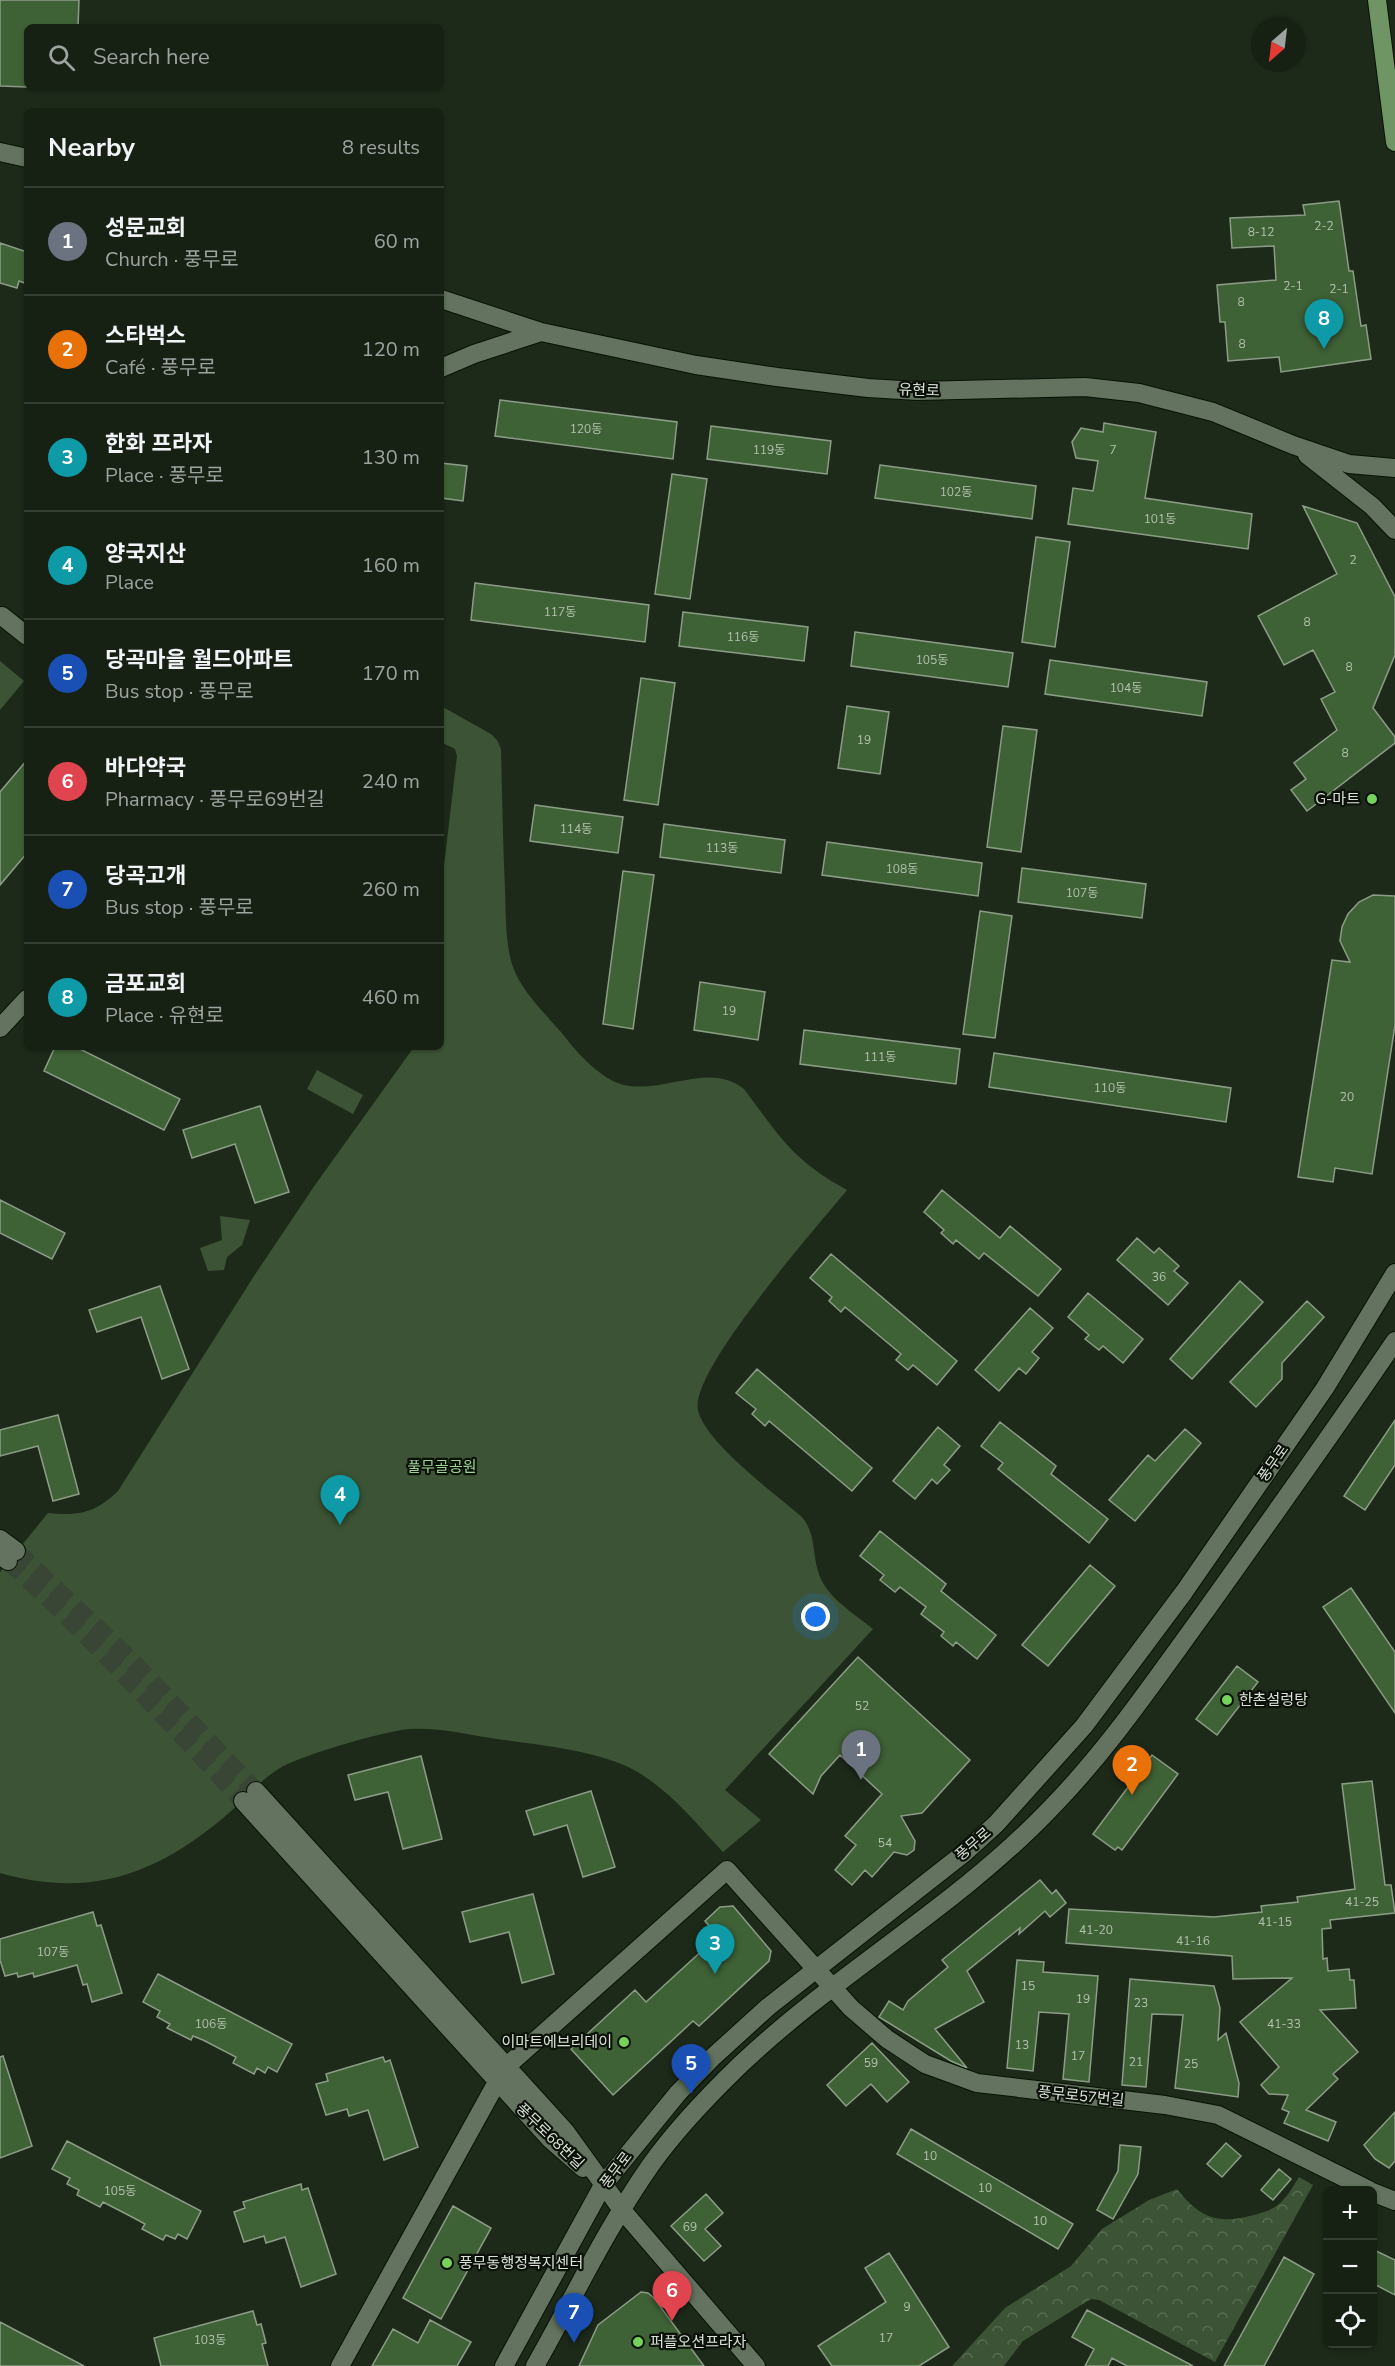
<!DOCTYPE html>
<html lang="en">
<head>
<meta charset="utf-8">
<style>
	:root { --surface:#162013; --page:#1f281c; --text:#f1f3f6; --muted:#9ea3a0; --line:#353e33; --accent:#db2777 }
	body { margin:0; font-family:"Nunito Sans","Noto Sans KR",sans-serif; background:var(--page); color:var(--text) }
	.controls { position:absolute; right:18px; bottom:18px; display:grid; overflow:hidden; border-radius:9px; box-shadow:0 2px 4px #0004 }
	.controls button { width:54px; height:54px; display:grid; place-items:center; padding:0; border:0; border-bottom:2px solid var(--line); background:var(--surface); color:var(--text); font:30px sans-serif }
	.compass { position:absolute; left:1251px; top:18px; width:54px; height:54px; border-radius:50%; background:var(--surface); box-shadow:0 2px 4px #0004; rotate:208deg }
	.you { position:absolute; left:816px; top:1617px; width:21px; height:21px; margin:-15px; border:4px solid #fff; border-radius:50%; background:#1a73e8; box-shadow:0 0 0 9px #1a73e833 }
	.badge { display:grid; place-items:center; width:39px; height:39px; border-radius:50%; background:var(--accent); color:#fff; font-size:20px; font-weight:700 }
	.pin { position:absolute; translate:-50% -50px; filter:drop-shadow(0 2px 3px #0008) }
	.pin::after { content:''; position:absolute; top:32px; width:21px; height:18px; background:inherit; clip-path:polygon(0 0,100% 0,50% 100%) }
	.list { margin:0; padding:0; list-style:none }
	h2 { display:flex; justify-content:space-between; align-items:center; height:78px; margin:0; padding:0 24px; font-size:26px }
	h2 small { font-size:20px; font-weight:400; color:var(--muted) }
	.list li { display:grid; grid-template-columns:39px 1fr auto; gap:18px; align-items:center; box-sizing:border-box; height:108px; padding:0 24px; border-top:2px solid var(--line) }
	.list b { display:block; font-size:22px; white-space:nowrap }
	.list p { margin:0; font-size:20px; white-space:nowrap; color:var(--muted) }
	.list em { font-size:20px; font-style:normal; color:var(--muted) }
	.icon { flex:none; width:33px; height:33px; fill:none; stroke:currentColor; stroke-width:2; stroke-linecap:round; stroke-linejoin:round }
	.map { position:relative; flex:none; width:1395px; height:2366px; overflow:hidden }
	.search { position:absolute; background:var(--surface); box-shadow:0 2px 4px #0004; left:24px; top:24px; width:420px; height:66px; display:flex; align-items:center; gap:15px; box-sizing:border-box; padding:0 21px; border-radius:9px; color:var(--muted); font-size:22px }
	.panel { position:absolute; background:var(--surface); box-shadow:0 2px 4px #0004; left:24px; top:108px; width:420px; height:942px; border-radius:9px }
	.map>svg:first-child { display:block }
	.forest { fill:url(#forest-crowns) }
	.green { fill:#3c5435 }
	.building { fill:#3f6136; stroke:#8c9d87; stroke-width:1.5 }
	.lines { fill:none; stroke-linecap:round; stroke-linejoin:round }
	.minor-tunnel { stroke:#394636; stroke-width:18; stroke-dasharray:18 9; stroke-linecap:butt }
	.minor-casing { stroke:#071204; stroke-width:20 }
	.major-casing { stroke:#071204; stroke-width:20 }
	.minor { stroke:#63735f; stroke-width:18 }
	.major { stroke:#709565; stroke-width:18 }
	.poi-dot { fill:#76d25a; stroke:#0b1109; stroke-width:2 }
	.labels { text-anchor:middle; dominant-baseline:central; stroke-width:4.5; stroke-linejoin:round; paint-order:stroke }
	.number-label { font-size:12px; fill:#b2c2af }
	.street-label { font-size:15px; fill:#d9e2d7; stroke:#0b1109 }
	.poi-label { font-size:15px; fill:#d9e2d7; stroke:#0b1109; text-anchor:start }
	.park-label { font-size:15px; fill:#9ed38f; stroke:#0b1109 }
</style>
</head>
<body>
<div class="map">
<svg width="1395" height="2366" viewBox="0 0 1395 2366">
	<defs>
		<pattern id="forest-crowns" width="20" height="18" patternUnits="userSpaceOnUse" patternTransform="scale(1.5)"><rect width="20" height="18" fill="#3c5435"/><path d="M2 6a3 3 0 1 1 6 0M12 15a3 3 0 1 1 6 0" fill="none" stroke="#586c52"/></pattern>
	</defs>
	<rect width="100%" height="100%" fill="#1d2a19"/>
	<path class="forest" d="M1299 2177 1313 2185 1215 2362 1099 2300 1091 2299 1023 2341 1004 2366H952L1005 2308 1071 2266 1102 2229 1149 2200 1177 2189C1200 2218 1218 2225 1254 2215 1264 2212 1276 2209 1283 2200 1289 2194 1294 2185 1299 2177Z"/>
	<path class="green" d="M0 661 24 681 0 710Z
		M441 706 491 734 497 740 501 749C502 796 503 843 505 890 506 915 505 943 513 967 522 993 548 1016 565 1037 578 1054 602 1080 624 1085 665 1094 708 1061 744 1089 780 1137 792 1160 847 1190 818 1226 689 1371 698 1410 705 1443 777 1495 802 1517 816 1534 812 1552 818 1571 824 1596 855 1614 873 1629L725 1790 761 1820 723 1852C695 1822 663 1782 624 1765 583 1748 535 1745 491 1738 465 1734 437 1727 410 1729 384 1731 302 1755 280 1768 258 1781 242 1803 222 1819 153 1876 88 1898 0 1873V1572L48 1513C80 1516 95 1513 118 1491L254 1276 315 1185 414 1047H441V891L457 756 455 749 441 742Z
		M317 1070 363 1095 353 1114 307 1089Z
		M220 1216 250 1220 242 1245 227 1257 224 1270 208 1271 200 1248 222 1240Z"/>
	<path class="building" d="M0 0H79L78 27H27V87L0 86Z
		M1339 201 1349 271H1353L1361 326 1366 325 1371 359 1281 372 1279 357 1228 361 1225 322H1220L1217 285 1276 280 1274 246 1232 248 1230 218 1305 215 1303 205Z
		M0 243 27 252V284L19 281 17 288 0 283Z
		M500 400 677 422 673 459 495 436Z
		M1104 423 1156 432 1145 498 1252 514 1248 549 1068 524 1073 488 1093 491 1098 461 1076 458 1072 442 1081 428 1103 432Z
		M711 426 831 441 827 474 707 459Z
		M441 463 467 466 463 501 441 498Z
		M880 465 1036 486 1032 519 875 498Z
		M672 474 707 479 690 599 655 594Z
		M1303 506 1357 523 1395 597V655L1373 708 1395 737V743L1307 811 1291 790 1306 779 1294 763 1337 730 1321 699 1335 692 1313 650 1284 665 1258 616 1337 574Z
		M1036 537 1070 542 1055 647 1022 642Z
		M475 583 649 605 645 642 471 620Z
		M683 612 808 627 804 661 679 646Z
		M855 632 1013 653 1008 687 851 666Z
		M1050 660 1207 682 1202 716 1045 694Z
		M641 678 675 683 658 805 624 800Z
		M847 706 889 712 880 774 838 768Z
		M1003 726 1037 730 1021 852 987 847Z
		M27 760V853L0 885V792Z
		M535 805 623 817 618 853 530 841Z
		M664 824 785 840 781 873 660 857Z
		M827 842 982 863 978 896 822 875Z
		M1022 868 1146 884 1142 918 1018 902Z
		M623 871 654 875 633 1029 603 1024Z
		M1373 895 1395 896V1025L1372 1174 1335 1168 1333 1182 1298 1177 1332 960 1350 962 1340 941 1342 927 1348 914 1359 902Z
		M980 911 1012 916 995 1038 963 1034Z
		M700 982 765 992 758 1040 694 1030Z
		M804 1030 960 1049 956 1084 800 1064Z
		M55 1047H76L180 1099 164 1130 44 1071Z
		M994 1053 1231 1088 1226 1122 989 1087Z
		M260 1106 289 1192 255 1203 235 1144 192 1158 183 1130Z
		M942 1190 1000 1238 1010 1226 1061 1269 1038 1296 984 1253 979 1259 956 1240 953 1244 941 1233 944 1230 924 1212Z
		M0 1200 65 1233 52 1259 0 1233Z
		M1137 1238 1154 1253 1159 1248 1179 1266 1174 1271 1188 1283 1168 1305 1117 1260Z
		M831 1254 957 1361 937 1385 913 1365 908 1370 896 1360 901 1354 845 1307 841 1312 829 1301 832 1297 810 1278Z
		M1240 1281 1263 1302 1192 1379 1170 1359Z
		M160 1286 189 1369 162 1379 141 1317 97 1332 89 1310Z
		M1088 1293 1143 1339 1123 1363 1103 1346 1099 1350 1085 1339 1089 1335 1068 1317Z
		M1307 1301 1324 1317 1282 1363V1379L1256 1407 1230 1382Z
		M1030 1308 1053 1328 1032 1352 1039 1358 1026 1374 1019 1368 999 1391 975 1370Z
		M757 1369 872 1468 852 1491 769 1421 765 1426 752 1414 756 1409 736 1393Z
		M58 1415 79 1494 53 1501 38 1446 0 1456V1430Z
		M1395 1420V1465L1365 1510 1344 1496Z
		M1000 1422 1056 1466 1051 1474 1108 1519 1089 1543 998 1469 1003 1463 981 1446Z
		M938 1427 960 1446 944 1465 950 1470 937 1484 932 1479 915 1499 893 1481Z
		M1185 1429 1201 1443 1135 1521 1109 1500 1148 1455 1155 1461Z
		M880 1531 946 1584 941 1591 996 1635 977 1659 956 1642 953 1646 941 1636 944 1632 921 1614 926 1607 900 1587 895 1592 880 1580 884 1575 860 1556Z
		M1090 1565 1115 1586 1048 1666 1022 1645Z
		M1351 1588 1395 1652V1713L1323 1607Z
		M858 1657 970 1760 922 1813 901 1816 915 1841 914 1850 907 1855 894 1852 872 1877 865 1870 852 1885 835 1870 856 1845 845 1836 882 1794 840 1755 821 1776 813 1794 769 1754Z
		M1237 1666 1258 1682 1217 1735 1196 1719Z
		M1152 1755 1178 1774 1122 1850 1118 1847 1115 1850 1093 1834Z
		M421 1756 442 1839 403 1849 388 1792 355 1800 348 1775Z
		M1372 1781 1385 1885H1391L1395 1913 1330 1920 1331 1928 1322 1929 1323 1959 1327 1958 1328 1971 1349 1969 1350 1980H1354L1356 2008 1320 2010 1358 2052 1333 2074 1338 2079 1306 2110 1336 2122 1328 2141 1284 2123 1289 2112 1282 2109 1288 2095 1269 2094 1261 2085 1279 2067 1240 2022 1292 1978 1233 1979 1232 1956 1066 1943 1069 1909 1214 1917 1262 1912 1261 1906 1298 1902 1297 1897 1355 1889 1342 1784Z
		M591 1791 615 1867 583 1877 567 1825 534 1835 526 1811Z
		M1040 1880 1052 1894 1056 1890 1066 1903 1050 1917 1045 1911 1019 1934 1020 1928 967 1971 984 2002 935 2029 967 2068 951 2061 879 2017 889 2001 903 2010 908 2001 948 1967 942 1960Z
		M533 1894 554 1974 522 1983 509 1932 470 1942 462 1912Z
		M733 1906 771 1951 769 1961 699 2026 693 2021 613 2095 571 2049 635 1990 646 2002 718 1936 705 1921 720 1907Z
		M93 1912 97 1926 101 1925 122 1993 92 2002 87 1984 83 1985 77 1965 34 1977 33 1973 18 1977 17 1973 5 1976 0 1960V1939Z
		M1017 1960 1044 1962 1043 1972 1098 1976 1089 2082 1063 2079 1069 2014 1039 2012 1033 2071 1007 2068Z
		M158 1974 292 2044 277 2072 268 2067 265 2073 257 2068 254 2074 233 2063 236 2057 203 2040 193 2036 191 2040 167 2028 170 2024 157 2017 160 2011 143 2002Z
		M1130 1979 1214 1986 1220 2008 1218 2040 1226 2033 1239 2083 1238 2097 1175 2088 1183 2015 1152 2014 1146 2087 1122 2085Z
		M872 2043 909 2082 887 2102 871 2084 846 2106 827 2085Z
		M3 2056 32 2146 0 2158V2057Z
		M383 2057 385 2062 390 2060 418 2147 384 2160 368 2110 349 2116 347 2109 326 2115 316 2084 328 2081 326 2074Z
		M1395 2112V2161L1389 2168 1375 2159 1364 2145Z
		M911 2129 1073 2224 1058 2249 897 2154Z
		M67 2141 201 2211 187 2239 178 2234 175 2239 166 2235 163 2240 142 2229 145 2224 134 2218 103 2202 100 2207 77 2195 79 2190 67 2184 70 2178 52 2169Z
		M1226 2143 1241 2156 1222 2177 1207 2164Z
		M1120 2145 1141 2147 1138 2174 1113 2219 1097 2210 1118 2171Z
		M1279 2169 1291 2179 1273 2200 1261 2190Z
		M301 2184 302 2190 308 2188 336 2274 301 2287 285 2237 266 2243 264 2236 244 2242 234 2212 245 2208 243 2202Z
		M706 2194 723 2213 705 2229 721 2246 704 2261 671 2226Z
		M453 2206 491 2228 441 2319 403 2298Z
		M1372 2249 1395 2260V2295L1372 2283Z
		M889 2253 949 2347 919 2366H832L818 2346 886 2302 865 2268Z
		M1284 2257 1314 2274 1264 2366H1224Z
		M641 2292 648 2293 654 2298 704 2366H579L598 2325Z
		M1087 2310 1193 2366H1127L1112 2358 1108 2366H1085L1094 2349 1072 2337Z
		M253 2311 257 2325 261 2324 266 2343 262 2344 268 2366H161L154 2338Z
		M430 2320 471 2342 457 2366H372L393 2329 418 2343Z
		M0 2322 15 2330 84 2366H0Z"/>
	<g class="lines">
		<path class="minor-tunnel" d="M16 1551 130 1659 256 1791
			M8 1561C91 1636 166 1719 243 1801"/>
		<g class="minor-casing">
			<path id="minor" d="M0 152 27 158
				M441 299 541 332 696 365 777 377 868 388 918 391 1085 387 1139 393 1213 412 1293 445 1349 464 1395 468
				M441 368 474 354 541 332
				M1307 455 1372 506 1395 530
				M2 616 27 636
				M0 1028 27 999
				M0 1539 16 1551
				M0 1555 8 1561
				M256 1791 565 2131 622 2210 756 2366
				M243 1801 550 2139 583 2168
				M507 2066 727 1870 851 2008 887 2039 925 2064 977 2083 1165 2105 1218 2115 1369 2190
				M1372 2192 1395 2201
				M340 2366 497 2082
				M504 2366 603 2185 678 2093 714 2056 768 2007 963 1854 996 1824 1084 1726 1184 1592 1325 1388 1395 1273
				M535 2366C573 2299 606 2229 650 2166 676 2129 708 2096 740 2065 837 1973 956 1907 1049 1810 1108 1750 1155 1680 1204 1613 1268 1523 1333 1433 1395 1341"/>
		</g>
		<g class="major-casing">
			<path id="major" d="M1377 0 1395 142"/>
		</g>
		<use href="#minor" class="minor"/>
		<use href="#major" class="major"/>
	</g>
	<g class="poi-dot">
		<circle cx="1372" cy="799" r="6"/>
		<circle cx="1227" cy="1700" r="6"/>
		<circle cx="624" cy="2042" r="6"/>
		<circle cx="447" cy="2263" r="6"/>
		<circle cx="638" cy="2342" r="6"/>
	</g>
	<g class="labels">
		<g class="number-label">
			<text x="1324" y="226">2-2</text>
			<text x="1261" y="232">8-12</text>
			<text x="1293" y="286">2-1</text>
			<text x="1339" y="289">2-1</text>
			<text x="1241" y="302">8</text>
			<text x="1242" y="344">8</text>
			<text x="586" y="429">120동</text>
			<text x="769" y="450">119동</text>
			<text x="1113" y="450">7</text>
			<text x="956" y="492">102동</text>
			<text x="1160" y="519">101동</text>
			<text x="1353" y="560">2</text>
			<text x="560" y="612">117동</text>
			<text x="1307" y="622">8</text>
			<text x="743" y="637">116동</text>
			<text x="932" y="660">105동</text>
			<text x="1349" y="667">8</text>
			<text x="1126" y="688">104동</text>
			<text x="864" y="740">19</text>
			<text x="1345" y="753">8</text>
			<text x="576" y="829">114동</text>
			<text x="722" y="848">113동</text>
			<text x="902" y="869">108동</text>
			<text x="1082" y="893">107동</text>
			<text x="729" y="1011">19</text>
			<text x="880" y="1057">111동</text>
			<text x="1110" y="1088">110동</text>
			<text x="1347" y="1097">20</text>
			<text x="1159" y="1277">36</text>
			<text x="862" y="1706">52</text>
			<text x="885" y="1843">54</text>
			<text x="1362" y="1902">41-25</text>
			<text x="1275" y="1922">41-15</text>
			<text x="1096" y="1930">41-20</text>
			<text x="1193" y="1941">41-16</text>
			<text x="53" y="1952">107동</text>
			<text x="1028" y="1986">15</text>
			<text x="1083" y="1999">19</text>
			<text x="1141" y="2003">23</text>
			<text x="211" y="2024">106동</text>
			<text x="1284" y="2024">41-33</text>
			<text x="1022" y="2045">13</text>
			<text x="1078" y="2056">17</text>
			<text x="1136" y="2062">21</text>
			<text x="871" y="2063">59</text>
			<text x="1191" y="2064">25</text>
			<text x="930" y="2156">10</text>
			<text x="985" y="2188">10</text>
			<text x="120" y="2191">105동</text>
			<text x="1040" y="2221">10</text>
			<text x="690" y="2227">69</text>
			<text x="907" y="2307">9</text>
			<text x="886" y="2338">17</text>
			<text x="210" y="2340">103동</text>
		</g>
		<g class="street-label">
			<text transform="translate(919 390) rotate(2)">유현로</text>
			<text transform="translate(1273 1463) rotate(-55)">풍무로</text>
			<text transform="translate(973 1844) rotate(-41)">풍무로</text>
			<text transform="translate(1081 2096) rotate(6)">풍무로57번길</text>
			<text transform="translate(550 2136) rotate(44)">풍무로68번길</text>
			<text transform="translate(616 2170) rotate(-53)">풍무로</text>
		</g>
		<g class="poi-label">
			<text x="1360" y="799" text-anchor="end">G-마트</text>
			<text x="1239" y="1700">한촌설렁탕</text>
			<text x="612" y="2042" text-anchor="end">이마트에브리데이</text>
			<text x="459" y="2263">풍무동행정복지센터</text>
			<text x="650" y="2342">퍼플오션프라자</text>
		</g>
		<g class="park-label">
			<text x="442" y="1467">풀무골공원</text>
		</g>
	</g>
</svg>
<div class="controls">
<button>+</button>
<button>−</button>
<button><svg class="icon" aria-label="locate" viewBox="0 0 24 24"><circle cx="12" cy="12" r="6"/><path d="M12 2v4M12 18v4M2 12h4M18 12h4"/></svg></button>
</div>
<svg class="compass" viewBox="-18 -18 36 36"><path d="M0-13l5 13h-10z" fill="#e53935"/><path d="M0 13l5-13h-10z" fill="#9ea3a0"/></svg>
<div class="you"></div>
<div class="pin badge" style="left:861px;top:1780px;background:#6b7280">1</div>
<div class="pin badge" style="left:1132px;top:1795px;background:#e8710a">2</div>
<div class="pin badge" style="left:715px;top:1974px;background:#0f9aa8">3</div>
<div class="pin badge" style="left:340px;top:1525px;background:#0f9aa8">4</div>
<div class="pin badge" style="left:691px;top:2094px;background:#1a4fb4">5</div>
<div class="pin badge" style="left:672px;top:2321px;background:#e0444e">6</div>
<div class="pin badge" style="left:574px;top:2343px;background:#1a4fb4">7</div>
<div class="pin badge" style="left:1324px;top:349px;background:#0f9aa8">8</div>
<div class="search"><svg class="icon" aria-label="search" viewBox="0 0 24 24"><circle cx="10" cy="10" r="6"/><path d="M15 15l6 6"/></svg>Search here</div>
<section class="panel">
<h2>Nearby<small>8 results</small></h2>
<ul class="list">
<li><span class="badge" style="background:#6b7280">1</span><div><b>성문교회</b><p>Church · 풍무로</p></div><em>60 m</em></li>
<li><span class="badge" style="background:#e8710a">2</span><div><b>스타벅스</b><p>Café · 풍무로</p></div><em>120 m</em></li>
<li><span class="badge" style="background:#0f9aa8">3</span><div><b>한화 프라자</b><p>Place · 풍무로</p></div><em>130 m</em></li>
<li><span class="badge" style="background:#0f9aa8">4</span><div><b>양국지산</b><p>Place</p></div><em>160 m</em></li>
<li><span class="badge" style="background:#1a4fb4">5</span><div><b>당곡마을 월드아파트</b><p>Bus stop · 풍무로</p></div><em>170 m</em></li>
<li><span class="badge" style="background:#e0444e">6</span><div><b>바다약국</b><p>Pharmacy · 풍무로69번길</p></div><em>240 m</em></li>
<li><span class="badge" style="background:#1a4fb4">7</span><div><b>당곡고개</b><p>Bus stop · 풍무로</p></div><em>260 m</em></li>
<li><span class="badge" style="background:#0f9aa8">8</span><div><b>금포교회</b><p>Place · 유현로</p></div><em>460 m</em></li>
</ul>
</section>
</div>
</body>
</html>
